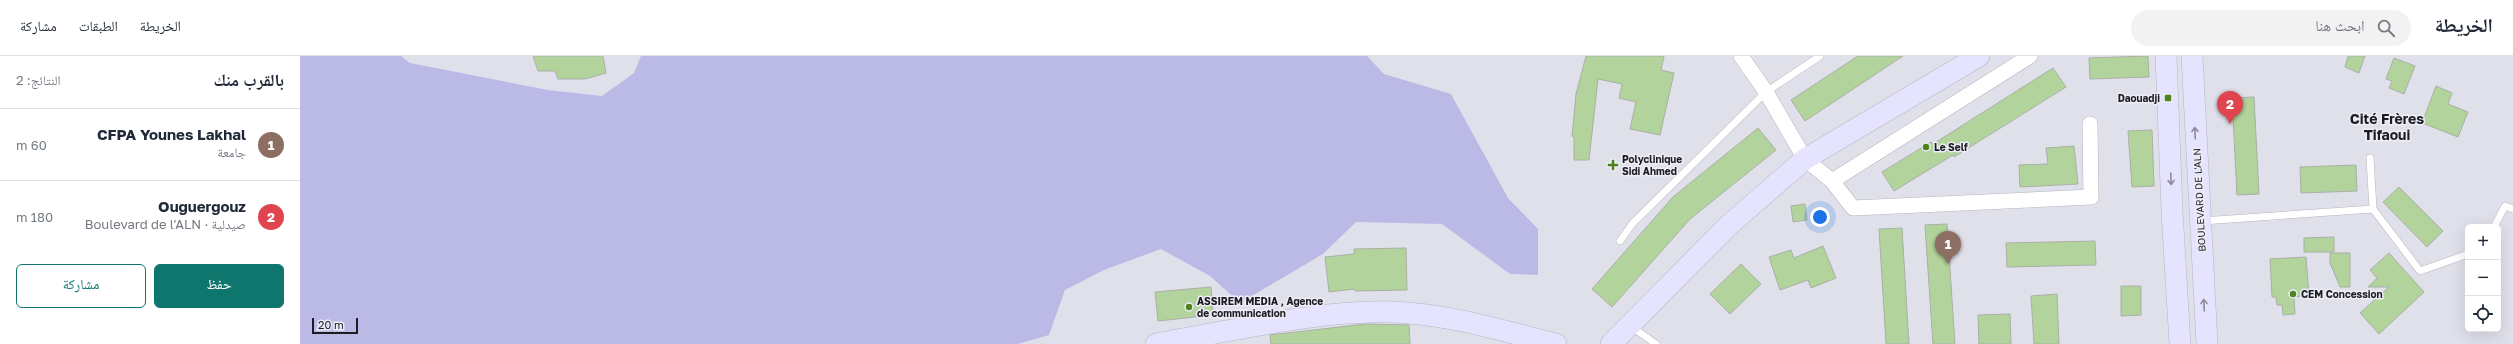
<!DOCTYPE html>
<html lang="ar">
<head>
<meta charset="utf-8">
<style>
	:root { --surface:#fff; --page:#f2f2f3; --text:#1f2937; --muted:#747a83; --line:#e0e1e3; --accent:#0f766e }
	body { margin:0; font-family:"Golos Text","Noto Naskh Arabic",sans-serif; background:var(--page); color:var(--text); direction:rtl }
	.controls { position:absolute; right:12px; bottom:12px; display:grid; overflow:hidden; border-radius:6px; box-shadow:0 4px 16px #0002 }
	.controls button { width:36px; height:36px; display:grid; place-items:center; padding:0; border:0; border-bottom:1px solid var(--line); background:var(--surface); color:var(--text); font:20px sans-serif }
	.scale { position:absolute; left:12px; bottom:10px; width:46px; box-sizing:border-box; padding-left:4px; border:2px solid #1d1d21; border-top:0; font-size:11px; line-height:14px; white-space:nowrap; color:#1d1d21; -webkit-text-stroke:3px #ededf9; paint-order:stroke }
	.you { position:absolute; left:1520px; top:161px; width:14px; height:14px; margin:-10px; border:3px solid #fff; border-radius:50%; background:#1a73e8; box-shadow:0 0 0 6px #1a73e833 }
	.badge { display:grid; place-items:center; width:26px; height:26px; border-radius:50%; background:var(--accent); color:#fff; font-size:13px; font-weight:700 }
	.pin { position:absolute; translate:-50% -33px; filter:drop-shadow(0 1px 2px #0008) }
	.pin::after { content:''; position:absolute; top:21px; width:14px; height:12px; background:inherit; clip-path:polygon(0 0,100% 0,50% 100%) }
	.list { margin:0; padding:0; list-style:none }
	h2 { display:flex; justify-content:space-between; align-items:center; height:52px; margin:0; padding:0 16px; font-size:17px }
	h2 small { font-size:13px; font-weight:400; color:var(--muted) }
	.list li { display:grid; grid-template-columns:26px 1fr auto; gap:12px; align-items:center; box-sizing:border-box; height:72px; padding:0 16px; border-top:1px solid var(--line) }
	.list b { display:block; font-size:15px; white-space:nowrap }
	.list p { margin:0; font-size:13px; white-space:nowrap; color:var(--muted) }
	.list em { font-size:13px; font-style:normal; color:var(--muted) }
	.actions { display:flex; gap:8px; padding:12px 16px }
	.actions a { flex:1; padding:9px 0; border:1px solid var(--accent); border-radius:6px; text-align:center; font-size:14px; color:var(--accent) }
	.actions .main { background:var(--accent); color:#fff }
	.icon { flex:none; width:22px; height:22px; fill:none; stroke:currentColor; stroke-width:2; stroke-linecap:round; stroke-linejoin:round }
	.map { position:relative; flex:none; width:2213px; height:288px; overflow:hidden; direction:ltr }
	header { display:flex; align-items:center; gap:24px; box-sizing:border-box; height:56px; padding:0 20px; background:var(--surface); border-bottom:1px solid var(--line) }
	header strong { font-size:19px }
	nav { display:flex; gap:22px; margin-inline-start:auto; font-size:14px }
	.search { width:280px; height:36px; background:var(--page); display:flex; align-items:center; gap:10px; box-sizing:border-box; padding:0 14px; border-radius:22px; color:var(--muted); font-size:15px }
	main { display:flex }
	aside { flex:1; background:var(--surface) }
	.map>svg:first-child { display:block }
	.green { fill:#bbbae7 }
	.building { fill:#b2d49c; stroke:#a9b0a6 }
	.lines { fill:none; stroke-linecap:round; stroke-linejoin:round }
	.lane-casing { stroke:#b6b6c1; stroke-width:8 }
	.street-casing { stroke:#b6b6c1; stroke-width:16 }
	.secondary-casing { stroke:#b6b6c1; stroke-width:22 }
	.lane { stroke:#fff; stroke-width:7 }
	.street { stroke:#fff; stroke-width:15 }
	.secondary { stroke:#e5e3fd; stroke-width:21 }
	.oneway { stroke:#8b8a9a }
	.poi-dot { fill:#4f841c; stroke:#ededf9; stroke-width:1.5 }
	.labels { text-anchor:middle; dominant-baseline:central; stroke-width:3; stroke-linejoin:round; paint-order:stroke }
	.poi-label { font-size:10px; font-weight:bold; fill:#1d1d21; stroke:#ededf9; text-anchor:start }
	.street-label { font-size:10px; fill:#1d1d21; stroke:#ededf9 }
	.district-label { font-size:14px; font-weight:bold; fill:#1d1d21; stroke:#ededf9 }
</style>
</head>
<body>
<header>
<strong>الخريطة</strong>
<div class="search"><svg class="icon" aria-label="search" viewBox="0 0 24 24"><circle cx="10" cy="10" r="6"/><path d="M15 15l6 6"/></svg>ابحث هنا</div>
<nav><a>الخريطة</a><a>الطبقات</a><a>مشاركة</a></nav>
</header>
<main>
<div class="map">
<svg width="2213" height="288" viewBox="0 0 2213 288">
	<rect width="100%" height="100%" fill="#e0e0eb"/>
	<path class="green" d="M0 0H101L110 7 248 34 302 40 334 17 341 0H1067L1084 18 1151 38 1208 142 1238 173V219L1210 218 1142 168 1056 166 1023 198 940 247 910 220 861 193 804 214 765 234 749 279 718 288H0Z"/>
	<path class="building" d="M233 0H303L306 17 285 23H258L255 15H238Z
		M1286 0H1364L1361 14 1374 17 1360 79 1330 73 1336 46 1319 42 1322 28 1298 23 1289 104H1274V81L1272 80 1276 38Z
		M1558 0H1603L1505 65 1491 44Z
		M1848 0 1849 21 1790 23 1789 2Z
		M2048 0H2065L2059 17 2045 11Z
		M2094 2 2115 10 2104 38 2089 32 2092 25 2086 23Z
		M1753 12 1766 31 1654 101 1653 99 1594 135 1582 116 1631 86 1633 88Z
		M2136 30 2152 37 2148 48 2168 56 2158 81 2122 67Z
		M1954 41 1959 138 1937 139 1932 42Z
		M1458 72 1476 94 1390 163 1312 251 1292 233 1373 141Z
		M1852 74 1854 130 1832 131 1828 75Z
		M1774 90 1778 128 1720 131 1719 109 1748 108 1746 92Z
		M2056 109 2057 135 2001 137 2000 111Z
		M2099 131 2143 175 2127 191 2083 146Z
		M1505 148 1507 164 1493 166 1491 150Z
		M1647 168 1655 288H1633L1625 169Z
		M1602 172 1609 288H1586L1579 173Z
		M2034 181V196H2004V182Z
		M1795 185 1796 209 1707 211 1706 187Z
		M1523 190 1536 222 1511 232 1508 224 1480 234 1469 201 1491 194 1494 202Z
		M1106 192 1107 234 1055 235 1054 233 1029 236 1025 201 1054 198V193Z
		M2030 197H2050V231H2040L2030 207Z
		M2089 197 2124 236 2079 278 2060 257 2089 231H2068L2077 222 2070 214Z
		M2006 201 2009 239 1994 241 1995 258 1983 259 1982 249H1977L1976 241H1972L1970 203Z
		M1441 208 1461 228 1430 258 1410 238Z
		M1821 230H1841V259L1821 260Z
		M911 231 913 259 858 265 855 236Z
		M1757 238 1759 288H1734L1731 240Z
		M1710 258 1711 288H1679L1678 259Z
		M1065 268 1109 269 1110 288H971L970 279Z"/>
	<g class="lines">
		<g class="lane-casing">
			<path id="lane" d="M2070 102 2073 153 2120 215 2168 198
				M1902 165 2073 153
				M2194 171 2205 150 2213 153
				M1320 185 1333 167 1466 36 1520 0
				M1332 271 1356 288"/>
		</g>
		<g class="street-casing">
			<path id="street" d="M1441 0 1466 36 1505 103 1532 125 1553 152 1791 141 1790 68
				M1532 125 1730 0"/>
		</g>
		<g class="secondary-casing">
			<path id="secondary" d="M1866 0 1872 155 1880 288
				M1892 0 1907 288
				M856 288C931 275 1017 254 1093 256 1148 258 1203 275 1256 288
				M1311 288 1429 169 1505 103 1679 0"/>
		</g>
		<use href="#lane" class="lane"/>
		<use href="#street" class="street"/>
		<use href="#secondary" class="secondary"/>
	</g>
	<defs><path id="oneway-shaft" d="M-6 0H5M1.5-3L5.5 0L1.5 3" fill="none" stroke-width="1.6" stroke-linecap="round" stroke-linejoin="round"/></defs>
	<g class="oneway">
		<use href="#oneway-shaft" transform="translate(1895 77) rotate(-93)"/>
		<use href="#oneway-shaft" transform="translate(1871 123) rotate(88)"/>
		<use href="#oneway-shaft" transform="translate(1904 249) rotate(-93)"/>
	</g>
	<g class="poi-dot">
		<rect x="1864" y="38" width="8" height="8" rx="2"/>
		<circle cx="1626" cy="91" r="4"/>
		<path d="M1311 103h4v4h4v4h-4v4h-4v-4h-4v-4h4z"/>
		<circle cx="1993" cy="238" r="4"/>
		<circle cx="889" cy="251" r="4"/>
	</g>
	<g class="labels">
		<g class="poi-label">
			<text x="1860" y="42" text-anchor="end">Daouadji</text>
			<text x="1634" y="91">Le Self</text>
			<text x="1322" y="103">Polyclinique<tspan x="1322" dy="12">Sidi Ahmed</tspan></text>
			<text x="2001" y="238">CEM Concession</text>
			<text x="897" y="245">ASSIREM MEDIA , Agence<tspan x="897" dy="12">de communication</tspan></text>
		</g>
		<g class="street-label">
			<text transform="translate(1899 144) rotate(-93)">BOULEVARD DE L'ALN</text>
		</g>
		<g class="district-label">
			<text x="2087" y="62">Cité Frères<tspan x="2087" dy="16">Tifaoui</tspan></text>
		</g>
	</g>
</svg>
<div class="controls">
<button>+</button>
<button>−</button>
<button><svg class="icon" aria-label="locate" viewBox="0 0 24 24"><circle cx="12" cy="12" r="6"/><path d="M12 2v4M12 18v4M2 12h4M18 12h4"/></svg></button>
</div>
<div class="scale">20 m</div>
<div class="you"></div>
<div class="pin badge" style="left:1648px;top:208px;background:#8d6e63">1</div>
<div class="pin badge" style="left:1930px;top:68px;background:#e0444e">2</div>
</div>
<aside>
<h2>بالقرب منك<small>النتائج: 2</small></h2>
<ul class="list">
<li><span class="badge" style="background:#8d6e63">1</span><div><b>CFPA Younes Lakhal</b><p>جامعة</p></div><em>60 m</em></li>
<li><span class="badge" style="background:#e0444e">2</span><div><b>Ouguergouz</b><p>صيدلية · Boulevard de l'ALN</p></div><em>180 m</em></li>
</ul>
<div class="actions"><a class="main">حفظ</a><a>مشاركة</a></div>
</aside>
</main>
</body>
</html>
